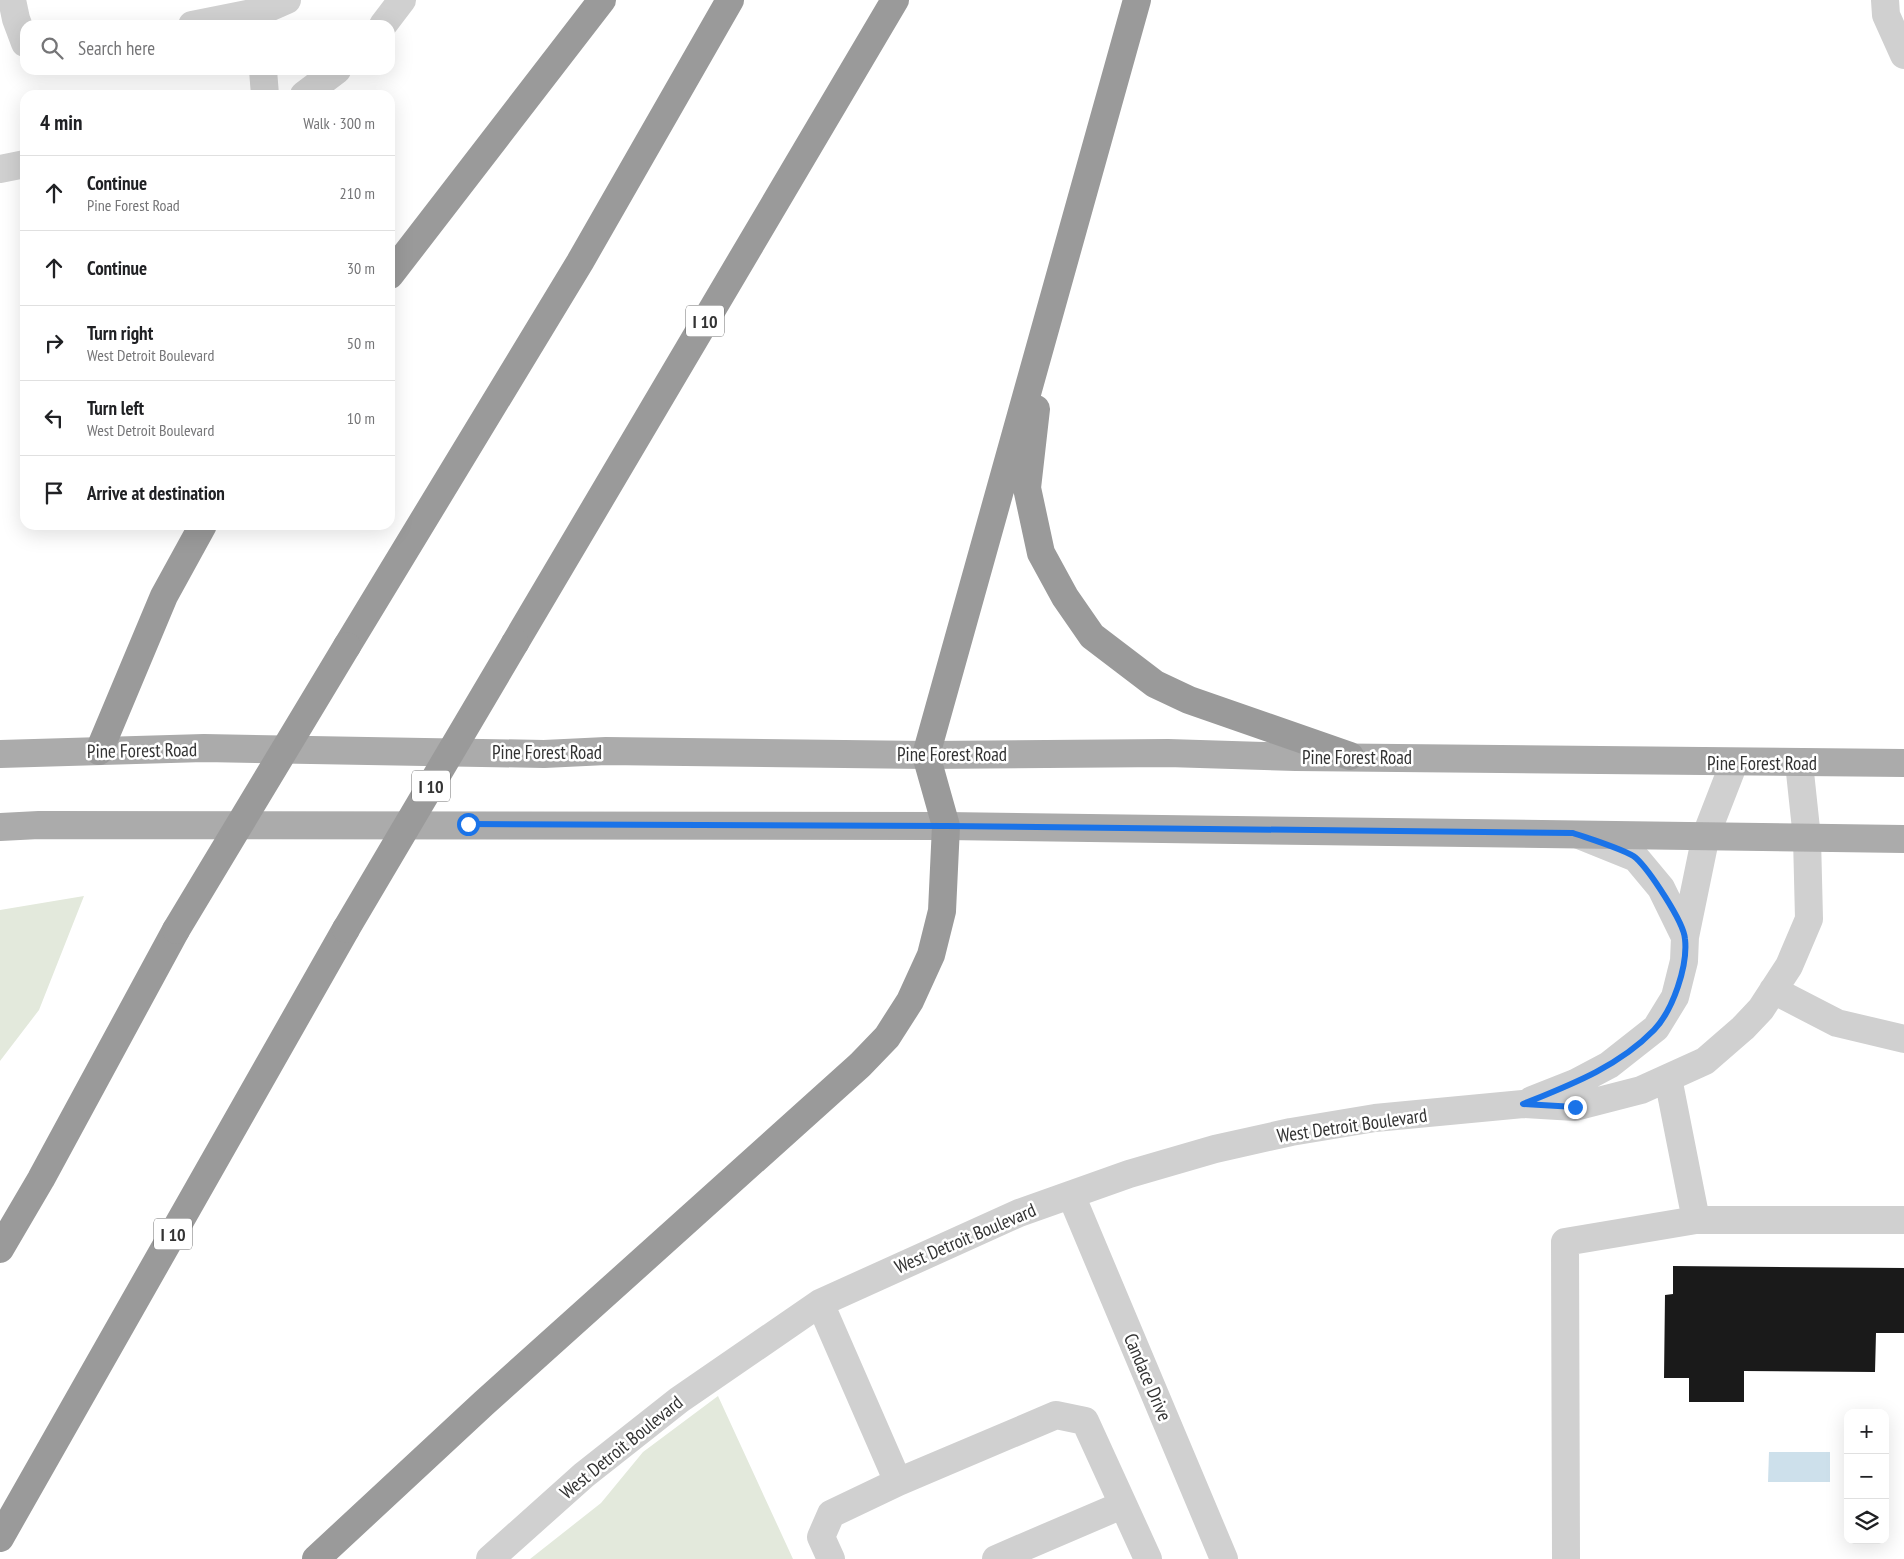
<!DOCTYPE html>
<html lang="en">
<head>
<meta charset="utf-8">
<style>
	:root { --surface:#fff; --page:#f2f2f2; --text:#202124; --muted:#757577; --line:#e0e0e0 }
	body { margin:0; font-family:"PT Sans Narrow",sans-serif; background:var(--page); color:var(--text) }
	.controls { position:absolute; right:15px; bottom:15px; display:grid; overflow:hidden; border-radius:10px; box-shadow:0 5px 20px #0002 }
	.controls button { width:45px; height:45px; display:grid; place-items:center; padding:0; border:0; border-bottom:1px solid var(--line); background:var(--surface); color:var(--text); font:25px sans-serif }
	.stop { position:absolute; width:15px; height:15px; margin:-11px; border:4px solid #1a73e8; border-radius:50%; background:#fff }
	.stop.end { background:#1a73e8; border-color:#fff; box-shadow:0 1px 5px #0008 }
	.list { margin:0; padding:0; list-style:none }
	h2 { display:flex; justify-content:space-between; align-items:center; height:65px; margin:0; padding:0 20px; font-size:21px }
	h2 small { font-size:16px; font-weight:400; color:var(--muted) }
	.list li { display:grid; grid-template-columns:32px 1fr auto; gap:15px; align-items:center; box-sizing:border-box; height:75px; padding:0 20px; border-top:1px solid var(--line) }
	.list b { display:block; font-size:19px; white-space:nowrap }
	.list p { margin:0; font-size:16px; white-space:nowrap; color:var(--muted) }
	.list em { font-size:16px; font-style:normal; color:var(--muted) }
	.icon { flex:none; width:28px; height:28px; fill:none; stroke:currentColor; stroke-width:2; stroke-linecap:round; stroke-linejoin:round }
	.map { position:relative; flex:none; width:1904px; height:1559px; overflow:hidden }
	.search { position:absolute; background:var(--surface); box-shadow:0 5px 20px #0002; left:20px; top:20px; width:375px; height:55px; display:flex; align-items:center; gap:12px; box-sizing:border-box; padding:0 18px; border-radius:15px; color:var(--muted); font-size:19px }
	.panel { position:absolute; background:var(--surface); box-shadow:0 5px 20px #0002; left:20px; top:90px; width:375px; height:440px; border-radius:15px }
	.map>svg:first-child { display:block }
	.green { fill:#e3e9dc }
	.water { fill:#cde0eb }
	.building { fill:#1a1a1a }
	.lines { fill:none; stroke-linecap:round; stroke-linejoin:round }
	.minor { stroke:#d0d0d0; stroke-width:28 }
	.major { stroke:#ababab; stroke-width:28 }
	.highway { stroke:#9a9a9a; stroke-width:28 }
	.highway-bridge { stroke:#9a9a9a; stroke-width:28 }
	.route { stroke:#1a73e8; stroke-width:6 }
	.labels { text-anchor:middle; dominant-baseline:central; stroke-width:5; stroke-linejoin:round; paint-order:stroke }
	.shield { fill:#fff; stroke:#707070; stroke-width:1 }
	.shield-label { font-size:18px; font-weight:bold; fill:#333 }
	.street-label { font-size:19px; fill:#333; stroke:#fff }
</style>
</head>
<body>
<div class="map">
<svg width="1904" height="1559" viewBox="0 0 1904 1559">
	<rect width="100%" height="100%" fill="#fff"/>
	<path class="green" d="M84 896 39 1010 0 1061V910Z
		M718 1396 793 1559H530L601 1503 643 1452Z"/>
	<path class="water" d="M1769 1452H1830V1482H1768Z"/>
	<path class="building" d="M1673 1266 1904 1268V1333H1876L1875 1372 1744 1371V1402H1689V1378H1664L1665 1295 1673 1294Z"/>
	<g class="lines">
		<path class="minor" d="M12 0 16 19 25 43
			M1885 0 1886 15 1904 55
			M192 25 262 11 287 0
			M383 25 402 0
			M263 70 265 95
			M304 95 337 70
			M0 169 25 164
			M1579 835 1636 858 1661 888 1685 937
			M1773 990 1837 1023 1904 1039
			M1668 1078 1696 1220
			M1532 1100 1575 1083 1609 1065 1656 1028 1675 997 1684 961 1685 937 1706 835 1734 763
			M1071 1195 1224 1559
			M820 1303 898 1482
			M490 1559 584 1475 679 1400 820 1303 1019 1213 1129 1174 1215 1149 1291 1132 1375 1118 1523 1104 1575 1107 1641 1090 1705 1061 1743 1028 1761 1009 1789 966 1809 919 1807 838 1799 763
			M831 1559 821 1537 831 1514 898 1482 1056 1415 1085 1421 1148 1559
			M996 1559 1122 1505
			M1566 1559 1565 1242 1696 1220H1904"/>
		<path class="major" d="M0 754 204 748 544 754 606 751 926 755 1168 753 1296 757 1904 763
			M0 827 39 825 946 826 1904 839"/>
		<path class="highway" d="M390 275 602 0
			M1036 409 1027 488 1041 553 1065 597 1092 636 1155 684 1189 700 1350 756
			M515 643 895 0
			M347 646 580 262 730 0
			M99 751 164 596 203 525
			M0 1249 41 1179 176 930
			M0 1538 346 929
			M316 1559 484 1403 860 1065 887 1037 910 1001 931 955 942 911 946 826 926 755 1137 0"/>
		<path class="highway-bridge" d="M346 929 515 643
			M176 930 347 646"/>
	</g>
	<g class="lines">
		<path class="route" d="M468 824 946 826 1573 833C1587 838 1627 850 1636 858 1649 870 1684 922 1685 939 1688 966 1673 1010 1654 1030 1618 1067 1570 1085 1523 1104L1575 1107"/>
	</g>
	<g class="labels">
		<g class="shield">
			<rect x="686" y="305.5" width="38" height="31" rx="4"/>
			<rect x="412" y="770.5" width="38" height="31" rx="4"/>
			<rect x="154" y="1218.5" width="38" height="31" rx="4"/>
		</g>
		<g class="shield-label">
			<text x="705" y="321">I 10</text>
			<text x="431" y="786">I 10</text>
			<text x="173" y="1234">I 10</text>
		</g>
		<g class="street-label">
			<text transform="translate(142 750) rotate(-1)">Pine Forest Road</text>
			<text x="547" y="752">Pine Forest Road</text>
			<text x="952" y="754">Pine Forest Road</text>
			<text x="1357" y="757">Pine Forest Road</text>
			<text x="1762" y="763">Pine Forest Road</text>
			<text transform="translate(1352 1125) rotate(-8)">West Detroit Boulevard</text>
			<text transform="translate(965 1238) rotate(-23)">West Detroit Boulevard</text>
			<text transform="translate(1148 1377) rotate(67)">Candace Drive</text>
			<text transform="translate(621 1447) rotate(-39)">West Detroit Boulevard</text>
		</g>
	</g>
</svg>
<div class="controls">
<button>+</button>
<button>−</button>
<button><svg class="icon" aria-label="layers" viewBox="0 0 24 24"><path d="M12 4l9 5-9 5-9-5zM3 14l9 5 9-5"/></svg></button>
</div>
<div class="stop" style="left:468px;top:824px"></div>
<div class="stop end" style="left:1575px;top:1107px"></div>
<div class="search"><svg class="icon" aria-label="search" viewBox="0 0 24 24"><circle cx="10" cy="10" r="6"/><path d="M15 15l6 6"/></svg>Search here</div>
<section class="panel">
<h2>4 min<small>Walk · 300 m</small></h2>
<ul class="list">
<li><svg class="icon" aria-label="ahead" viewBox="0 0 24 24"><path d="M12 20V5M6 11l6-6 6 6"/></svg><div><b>Continue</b><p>Pine Forest Road</p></div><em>210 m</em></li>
<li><svg class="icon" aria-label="ahead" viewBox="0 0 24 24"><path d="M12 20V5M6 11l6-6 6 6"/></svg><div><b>Continue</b></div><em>30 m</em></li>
<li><svg class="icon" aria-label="right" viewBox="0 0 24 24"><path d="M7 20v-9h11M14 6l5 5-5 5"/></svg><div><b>Turn right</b><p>West Detroit Boulevard</p></div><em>50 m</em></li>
<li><svg class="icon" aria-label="left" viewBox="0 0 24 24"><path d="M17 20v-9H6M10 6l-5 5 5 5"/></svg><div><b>Turn left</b><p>West Detroit Boulevard</p></div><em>10 m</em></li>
<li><svg class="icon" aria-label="arrive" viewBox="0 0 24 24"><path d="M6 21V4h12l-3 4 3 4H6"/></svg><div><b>Arrive at destination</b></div></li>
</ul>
</section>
</div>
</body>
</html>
